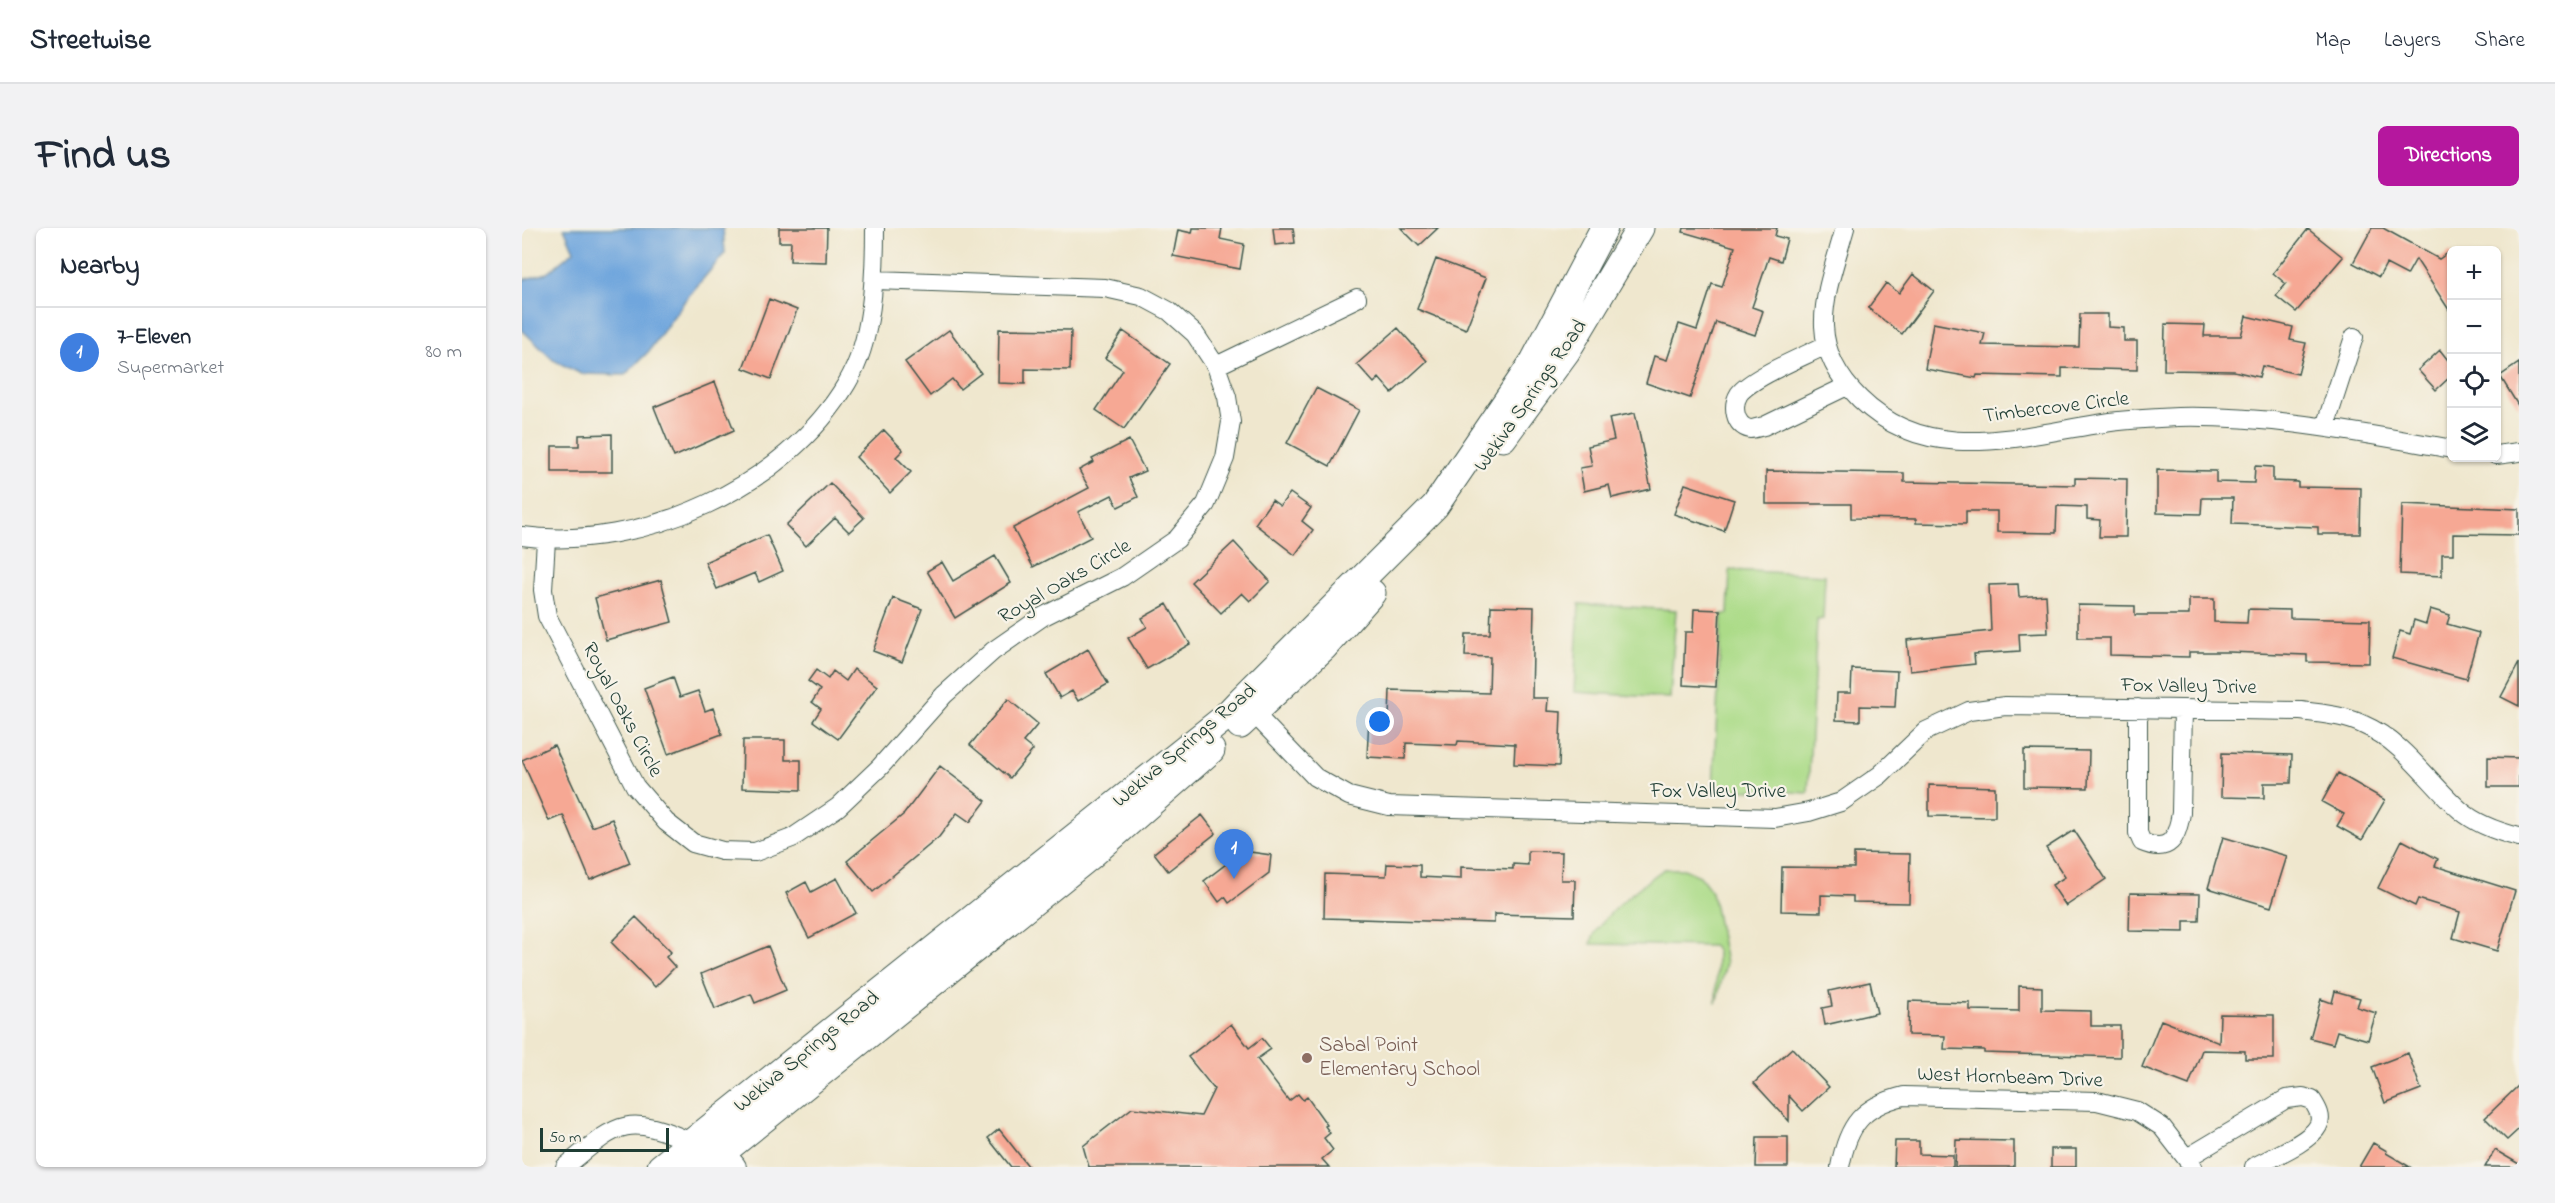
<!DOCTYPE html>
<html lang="en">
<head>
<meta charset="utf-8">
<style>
	:root { --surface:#fff; --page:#f2f2f3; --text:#1f2937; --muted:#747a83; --line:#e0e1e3; --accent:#b5179e }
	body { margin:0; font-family:"Indie Flower",sans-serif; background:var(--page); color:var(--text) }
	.controls { position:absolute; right:18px; top:18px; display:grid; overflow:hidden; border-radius:9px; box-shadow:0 2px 4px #0004 }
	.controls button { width:54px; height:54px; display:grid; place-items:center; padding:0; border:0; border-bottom:2px solid var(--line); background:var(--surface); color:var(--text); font:30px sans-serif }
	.scale { position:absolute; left:18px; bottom:15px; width:129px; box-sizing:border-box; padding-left:6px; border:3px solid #1f3d34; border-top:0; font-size:16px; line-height:21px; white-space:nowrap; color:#1f3d34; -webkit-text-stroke:4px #f7f3e8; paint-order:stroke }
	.you { position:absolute; left:858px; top:494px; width:21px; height:21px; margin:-15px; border:4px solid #fff; border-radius:50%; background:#1a73e8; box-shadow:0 0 0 9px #1a73e833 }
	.badge { display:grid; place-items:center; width:39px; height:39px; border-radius:50%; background:var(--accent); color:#fff; font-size:20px; font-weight:700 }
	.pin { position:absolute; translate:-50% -50px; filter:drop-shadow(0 2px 3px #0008) }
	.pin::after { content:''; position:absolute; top:32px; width:21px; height:18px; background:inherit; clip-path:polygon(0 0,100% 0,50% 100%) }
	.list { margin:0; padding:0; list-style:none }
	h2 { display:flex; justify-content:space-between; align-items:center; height:78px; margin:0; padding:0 24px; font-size:26px }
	h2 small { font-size:20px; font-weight:400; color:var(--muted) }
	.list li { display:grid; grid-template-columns:39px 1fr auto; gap:18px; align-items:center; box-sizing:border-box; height:90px; padding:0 24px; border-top:2px solid var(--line) }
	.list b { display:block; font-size:22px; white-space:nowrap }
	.list p { margin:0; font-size:20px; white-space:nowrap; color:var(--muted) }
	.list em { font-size:20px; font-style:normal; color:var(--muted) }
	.icon { flex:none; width:33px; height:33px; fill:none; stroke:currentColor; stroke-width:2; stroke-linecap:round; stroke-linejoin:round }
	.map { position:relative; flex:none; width:1997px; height:939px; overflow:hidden; border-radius:9px }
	header { display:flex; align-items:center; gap:36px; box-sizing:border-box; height:84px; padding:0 30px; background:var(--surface); border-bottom:2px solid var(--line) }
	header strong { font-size:28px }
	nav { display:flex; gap:33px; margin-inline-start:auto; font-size:21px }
	.intro { display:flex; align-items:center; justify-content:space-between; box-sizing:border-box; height:144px; padding:0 36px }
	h1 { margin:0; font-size:42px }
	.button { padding:15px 27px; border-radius:9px; background:var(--accent); color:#fff; font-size:21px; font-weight:700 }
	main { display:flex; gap:36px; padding:0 36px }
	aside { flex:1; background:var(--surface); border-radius:9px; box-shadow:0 2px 4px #0004 }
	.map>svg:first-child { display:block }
	.green { fill:#acdb88; stroke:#668c5e; stroke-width:1.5 }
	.water { fill:#6fa6dd; stroke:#477288; stroke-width:1.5 }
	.building { fill:#f6a894 }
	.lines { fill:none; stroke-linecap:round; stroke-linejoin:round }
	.minor-casing { stroke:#3e564b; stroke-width:20 }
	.tertiary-casing { stroke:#3e564b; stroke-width:26 }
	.secondary-casing { stroke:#3e564b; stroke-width:29 }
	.minor { stroke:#fff; stroke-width:18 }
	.tertiary { stroke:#fff; stroke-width:24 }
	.secondary { stroke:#fff; stroke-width:27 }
	.education-dot { fill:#8d6e63; stroke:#f7f3e8; stroke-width:2 }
	.labels { text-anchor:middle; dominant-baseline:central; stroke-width:4.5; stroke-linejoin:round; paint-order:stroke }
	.street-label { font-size:21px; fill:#1f3d34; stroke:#f7f3e8 }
	.education-label { font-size:21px; fill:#785e54; stroke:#f7f3e8; text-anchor:start }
</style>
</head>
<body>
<header>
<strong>Streetwise</strong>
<nav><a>Map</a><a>Layers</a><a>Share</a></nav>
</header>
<div class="intro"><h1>Find us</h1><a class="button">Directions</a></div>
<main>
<aside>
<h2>Nearby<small></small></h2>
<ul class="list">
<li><span class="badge" style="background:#3f7fe0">1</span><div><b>7-Eleven</b><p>Supermarket</p></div><em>80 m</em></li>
</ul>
</aside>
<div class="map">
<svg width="1997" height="939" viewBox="0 0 1997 939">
	<rect width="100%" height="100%" fill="#f7f3e8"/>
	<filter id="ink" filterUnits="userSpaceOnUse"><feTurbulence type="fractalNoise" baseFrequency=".0167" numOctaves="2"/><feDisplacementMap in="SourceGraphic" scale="12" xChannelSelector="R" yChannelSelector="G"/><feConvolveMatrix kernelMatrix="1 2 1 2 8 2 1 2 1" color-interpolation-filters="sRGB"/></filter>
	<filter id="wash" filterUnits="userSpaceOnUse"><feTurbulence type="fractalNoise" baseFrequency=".008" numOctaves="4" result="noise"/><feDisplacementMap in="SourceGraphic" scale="24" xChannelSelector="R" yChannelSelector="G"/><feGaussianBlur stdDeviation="1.35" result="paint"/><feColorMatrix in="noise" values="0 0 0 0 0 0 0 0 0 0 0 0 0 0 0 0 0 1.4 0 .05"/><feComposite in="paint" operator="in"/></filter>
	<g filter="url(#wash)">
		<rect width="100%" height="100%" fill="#efe7ce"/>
		<path class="green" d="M1208 342 1303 347 1301 391 1295 392 1286 565 1191 560 1200 386H1206Z
			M1057 376 1154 382 1148 470 1052 464Z
			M1142 641H1162L1178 648 1190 664 1204 735 1194 775 1195 724 1191 718 1069 716C1073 691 1121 656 1142 641Z"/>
		<path class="water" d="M42 0H201L203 25 164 71 127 123 103 147 59 146 31 132 0 102V52L25 45 52 23Z"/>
		<g id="blocks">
			<path class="building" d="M257 0H305L304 34 268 33 269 14H257Z
				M671 0H700L698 11 722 16 718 41 651 28 656 2 670 5Z
				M751 0H771L773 15 753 17Z
				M879 0H916L897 18Z
				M1162 0H1255L1253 8 1265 11 1259 33 1247 29 1230 79 1241 83 1233 107 1194 94 1168 170 1124 155 1132 128 1145 132 1157 96 1175 102 1190 56 1200 59 1213 19 1161 4Z
				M1850 0H1861L1917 31 1929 23V85L1894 31 1885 47 1864 36 1857 49 1831 35Z
				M1786 1 1821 29 1774 84 1754 68 1764 56 1751 45Z
				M914 31 964 50 944 101 895 81Z
				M1391 46 1412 63 1380 106 1346 80 1364 55 1377 65Z
				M247 71 275 82 249 151 221 140Z
				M1558 86H1586V99L1602 100V113H1615V142L1540 140V149L1455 147 1454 150 1403 141 1411 95 1463 105 1460 117 1557 119Z
				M1724 88 1771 99 1768 112 1784 115 1776 146 1740 138 1737 149 1712 143 1642 142 1643 96 1683 97 1682 108H1719Z
				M876 100 905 133 870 165 857 150 852 155 835 136Z
				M477 101 549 102 548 142 503 141V156L476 155Z
				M427 102 459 145 438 161 430 151 408 168 383 134Z
				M601 103 648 136 602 201 574 182 601 142 583 130Z
				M1918 122 1929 136V148L1914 162 1896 142Z
				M1997 135V179L1978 148Z
				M193 154 212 202 152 229 132 179Z
				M794 160 837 182 808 238 765 215Z
				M1113 185 1129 261 1090 270 1087 257 1062 263 1058 240 1070 238 1066 218 1092 212 1087 190Z
				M362 202 381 222 374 229 389 244 368 265 334 229Z
				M90 206V244H30V218H57V207Z
				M607 212 623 243 607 250 616 269 596 279 590 267 556 284 569 309 511 339 491 300 567 260 557 242 572 234 570 231Z
				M1733 238 1751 239V253L1776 254V259L1839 260 1838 306H1796V299L1710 296 1711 270H1680L1679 286 1635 285V242L1694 243V254L1732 255Z
				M1244 243 1382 245V254L1553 257V250L1605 251 1604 309H1577L1578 292 1565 291V279L1535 278 1534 305 1475 304V283H1444V296L1394 295V291L1329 290V276H1244Z
				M308 255 342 290 327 304 313 290 284 318 264 297Z
				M1163 256 1212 272 1202 303 1152 286Z
				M768 265 789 280 780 293 791 302 773 327 733 296 750 272 758 278Z
				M1880 276 1997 281V307L1931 306V326H1920V348L1878 346Z
				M245 307 261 343 237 354 233 345 195 361 183 334Z
				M712 314 748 353 728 373 720 365 699 385 669 354Z
				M473 328 489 355 433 390 405 343 420 334 431 353Z
				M139 352 150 394 84 412 73 370Z
				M1496 356 1497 369 1524 367 1526 405 1497 406 1498 423 1452 426 1453 436 1388 443 1385 412 1469 403 1467 357Z
				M371 370 400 381 380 434 351 423Z
				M1667 371H1692V394L1725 395 1726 381 1768 382V390L1848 392 1847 435 1785 434V427L1707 424H1667V429L1588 427V410H1556V377L1613 378V387H1667Z
				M645 376 668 416 625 441 606 410 625 399 620 390Z
				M969 378 1012 379 1010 470H1026L1025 483 1039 484 1037 538 992 536 993 516 936 513 935 517 884 515 883 531 845 529 847 489 867 490 868 462 967 465 968 429 943 428 944 406H968Z
				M1172 381 1198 382 1194 459 1161 457 1163 404H1171Z
				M1908 381 1928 387 1925 396 1957 405 1944 451 1870 430 1878 403 1888 406 1892 392 1904 396Z
				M566 421 586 456 556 473 550 463 538 470 524 446Z
				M1997 435V478L1979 469Z
				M332 441 355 458 316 511 291 493 299 481 290 474 298 462 286 453 294 442 306 451 311 443 324 453Z
				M1330 441 1375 443 1373 479 1338 478V493L1314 492 1315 465H1329Z
				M151 449 158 469 176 463 183 483 191 480 200 506 146 526 122 460Z
				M486 471 516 496 501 514 511 522 488 550 448 517Z
				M221 512H263V532H279V562L220 560Z
				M32 517 70 599 90 591 108 635 68 652 41 587 27 593 0 532Z
				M1502 522 1567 523 1566 560 1502 559Z
				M1700 525 1770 527 1769 555H1742V570L1699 569Z
				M1966 529 1997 530V559H1966Z
				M418 538 464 573 448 594 435 585 417 609 351 664 325 633 382 586Z
				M1816 545 1863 572 1840 612 1815 598 1822 586 1800 574Z
				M1407 557 1473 559V589L1407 588Z
				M680 587 694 605 646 643 632 625Z
				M1552 602 1584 651 1544 678 1530 657 1543 649 1524 620Z
				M1701 609 1765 628 1749 679 1686 660Z
				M1880 612 1916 631 1913 638 1993 663 1975 723 1931 710 1938 684 1896 671 1893 678 1856 660Z
				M721 623 749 627 747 645 707 675 703 669 697 674 682 653Z
				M1006 623 1040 624 1039 652H1053L1052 688 972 686V695L802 690 803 646 864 648 865 636 898 637V649L939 651V639L991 641V636L1006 637Z
				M1332 625 1388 626 1387 675 1331 674V668L1299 667V684L1259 683 1260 639 1332 640Z
				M315 650 334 685 287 710 264 665 284 654 289 664Z
				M1608 665 1678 666 1677 693H1662V704L1607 703Z
				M114 689 149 724 144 729 153 739 133 759 89 714Z
				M246 718 264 762 233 775 229 766 193 781 179 746Z
				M1348 754 1355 785 1303 797 1300 780 1310 778 1307 763Z
				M1497 758 1520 759V782L1569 783V798H1598V829L1462 825V822L1422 821 1423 808 1386 807 1387 773 1448 775V782L1497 783Z
				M1813 763 1838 770 1835 779 1854 785 1846 812 1815 803 1811 816 1788 810 1799 771 1810 775Z
				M1698 786 1752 787V831H1723V823L1680 822 1667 857 1620 839 1639 792 1697 815Z
				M709 796 727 820 740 810 749 821 735 831 767 873 776 866 781 872 785 869 805 897 803 898 808 905 802 910 811 922 800 931 807 939H567L561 918 610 880 679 888 692 861 666 829Z
				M1270 820 1307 859 1281 883 1267 868V893L1232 855Z
				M1886 825 1899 861 1863 875 1850 839Z
				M1997 857V901L1985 912 1963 890Z
				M477 901 507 939H489L466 910Z
				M1235 909H1266V939H1234Z
				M1434 912 1492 913V939H1433Z
				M1373 913H1397V926L1431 927V939H1372Z
				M1851 915 1865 923 1864 925 1888 939H1837Z
				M1529 921H1554V939H1529Z
				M1973 922 1997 936V939H1963Z"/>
		</g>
	</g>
	<g filter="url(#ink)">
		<use href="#blocks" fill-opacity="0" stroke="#3e564b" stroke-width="1.5"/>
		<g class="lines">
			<g class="minor-casing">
				<path id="minor" d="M1323 0C1304 67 1281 115 1338 171 1411 243 1510 203 1597 193 1616 191 1636 190 1656 189 1748 187 1839 205 1930 221
					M1304 117C1283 128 1230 149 1217 166 1210 177 1212 198 1228 201 1232 201 1237 199 1242 198L1325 158
					M694 138 835 70
					M1803 199 1832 109
					M1974 227 1997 224
					M0 308C119 324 264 259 325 155 351 112 353 49 353 0
					M24 312 21 362 25 388 113 558 144 594 171 615 200 623 233 624 270 610 316 579 358 539 422 467 471 423 520 389 600 349 655 311 684 276 703 230 709 194 705 169 694 138 673 106 647 83 619 68 583 60 353 52
					M724 477 793 549 827 568 867 578 1253 590 1287 584 1319 574 1358 547 1404 503 1447 483 1483 478 1779 483C1800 486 1822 487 1842 497 1882 514 1907 555 1938 582 1954 596 1977 604 1997 609
					M1616 480V605L1620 614C1648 626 1655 610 1659 585L1661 481
					M1665 930 1764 871 1781 869 1790 872C1795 880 1801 889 1796 898 1788 914 1748 930 1732 939
					M43 939C97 894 104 885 171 915
					M1318 939C1326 897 1340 878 1382 868L1575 873 1615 883 1640 899 1671 939"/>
			</g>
			<g class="tertiary-casing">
				<path id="tertiary" d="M168 939 171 915 200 925 212 939"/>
			</g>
			<g class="secondary-casing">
				<path id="secondary" d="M981 210 1044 124 1118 0
					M718 497 802 419 850 365
					M139 939 701 491 719 472 913 278 1012 133 1082 0
					M182 939 567 629 689 522"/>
			</g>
			<use href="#minor" class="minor"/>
			<use href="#tertiary" class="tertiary"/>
			<use href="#secondary" class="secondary"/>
		</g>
	</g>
	<circle class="education-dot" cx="785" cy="830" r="6"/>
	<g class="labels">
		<g class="street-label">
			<text transform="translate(1009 168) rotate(-55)">Wekiva Springs Road</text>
			<text transform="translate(1534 180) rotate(-7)">Timbercove Circle</text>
			<text transform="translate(543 354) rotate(-30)">Royal Oaks Circle</text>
			<text transform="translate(1667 459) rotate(1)">Fox Valley Drive</text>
			<text transform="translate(100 482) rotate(62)">Royal Oaks Circle</text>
			<text transform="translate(663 518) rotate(-40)">Wekiva Springs Road</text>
			<text x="1196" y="564">Fox Valley Drive</text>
			<text transform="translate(285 824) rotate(-39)">Wekiva Springs Road</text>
			<text transform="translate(1488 850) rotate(2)">West Hornbeam Drive</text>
		</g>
		<g class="education-label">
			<text x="797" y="818">Sabal Point<tspan x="797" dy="24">Elementary School</tspan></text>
		</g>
	</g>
</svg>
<div class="controls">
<button>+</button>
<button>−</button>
<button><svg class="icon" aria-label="locate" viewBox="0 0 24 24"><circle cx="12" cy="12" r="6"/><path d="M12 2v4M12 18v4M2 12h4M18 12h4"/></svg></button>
<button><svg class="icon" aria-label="layers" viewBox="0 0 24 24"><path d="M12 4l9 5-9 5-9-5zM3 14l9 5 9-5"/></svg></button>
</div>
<div class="scale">50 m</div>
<div class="you"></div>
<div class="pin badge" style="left:712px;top:651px;background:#3f7fe0">1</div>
</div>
</main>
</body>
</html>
